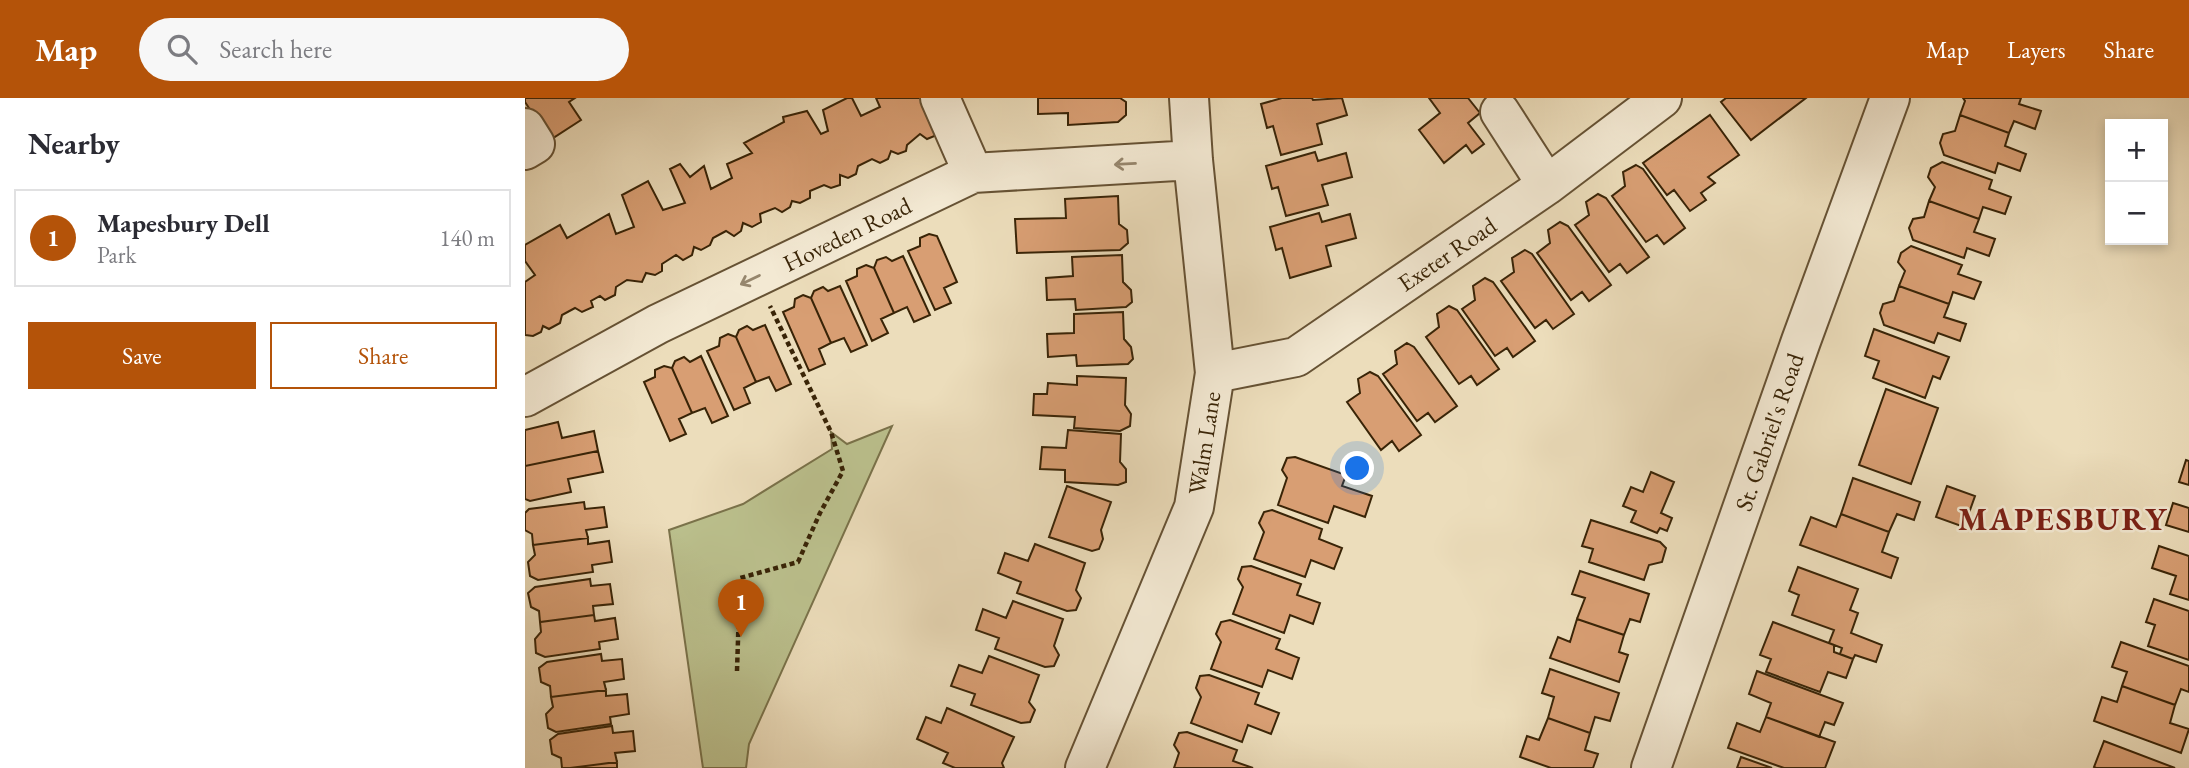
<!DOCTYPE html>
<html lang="en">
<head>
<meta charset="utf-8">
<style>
	:root { --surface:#fff; --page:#f7f7f7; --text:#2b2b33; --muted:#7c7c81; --line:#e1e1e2; --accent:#b45309 }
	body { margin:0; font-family:"EB Garamond",serif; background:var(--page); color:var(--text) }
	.controls { position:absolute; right:21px; top:21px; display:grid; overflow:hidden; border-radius:0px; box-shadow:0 4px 10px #0003 }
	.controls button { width:63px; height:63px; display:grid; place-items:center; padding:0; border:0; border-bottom:2px solid var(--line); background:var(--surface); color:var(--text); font:35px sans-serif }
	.you { position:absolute; left:833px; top:371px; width:24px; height:24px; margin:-18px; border:5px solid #fff; border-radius:50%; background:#1a73e8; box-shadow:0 0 0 10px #1a73e833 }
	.badge { display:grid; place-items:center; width:46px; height:46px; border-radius:50%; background:var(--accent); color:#fff; font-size:23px; font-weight:700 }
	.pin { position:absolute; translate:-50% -58px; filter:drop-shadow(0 2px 4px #0008) }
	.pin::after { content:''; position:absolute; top:37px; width:24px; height:21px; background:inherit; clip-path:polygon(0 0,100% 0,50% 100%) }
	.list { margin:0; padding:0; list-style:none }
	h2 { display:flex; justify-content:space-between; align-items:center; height:91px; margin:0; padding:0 28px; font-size:30px }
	h2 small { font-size:23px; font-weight:400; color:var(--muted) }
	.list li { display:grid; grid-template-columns:46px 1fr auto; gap:21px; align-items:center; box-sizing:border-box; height:98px; margin:0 14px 14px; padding:0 14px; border:2px solid var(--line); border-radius:0px }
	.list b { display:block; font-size:26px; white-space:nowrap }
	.list p { margin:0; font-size:23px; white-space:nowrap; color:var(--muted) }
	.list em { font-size:23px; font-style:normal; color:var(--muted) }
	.actions { display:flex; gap:14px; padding:21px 28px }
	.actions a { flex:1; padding:16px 0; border:2px solid var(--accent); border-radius:0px; text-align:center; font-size:24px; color:var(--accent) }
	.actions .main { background:var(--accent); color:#fff }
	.icon { flex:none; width:38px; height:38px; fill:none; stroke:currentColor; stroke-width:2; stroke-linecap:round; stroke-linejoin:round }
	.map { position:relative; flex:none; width:1664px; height:670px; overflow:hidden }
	header { display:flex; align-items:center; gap:42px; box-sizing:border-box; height:98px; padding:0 35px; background:var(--accent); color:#fff }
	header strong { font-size:33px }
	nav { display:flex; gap:38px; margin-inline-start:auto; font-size:24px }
	.search { width:490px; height:63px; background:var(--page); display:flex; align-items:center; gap:18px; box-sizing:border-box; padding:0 24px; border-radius:38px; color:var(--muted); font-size:26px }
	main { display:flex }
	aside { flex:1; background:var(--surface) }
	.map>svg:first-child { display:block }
	.green { fill:#bbc08d; stroke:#7a724a; stroke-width:2 }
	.building { fill:#d89e73; stroke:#392407; stroke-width:2 }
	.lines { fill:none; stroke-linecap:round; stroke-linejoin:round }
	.minor-casing { stroke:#665234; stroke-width:42 }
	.path { stroke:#392407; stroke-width:4.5; stroke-dasharray:5 3.5; stroke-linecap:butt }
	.minor { stroke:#f3e9d3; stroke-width:38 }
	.oneway { stroke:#96866d }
	.labels { text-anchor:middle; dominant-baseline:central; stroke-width:5; stroke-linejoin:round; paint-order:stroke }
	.street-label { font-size:24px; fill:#392407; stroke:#f3e9d3 }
	.district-label { font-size:32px; font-weight:bold; letter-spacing:2px; fill:#7a1f14; stroke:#f3e9d3 }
</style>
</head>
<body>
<header>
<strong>Map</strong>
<div class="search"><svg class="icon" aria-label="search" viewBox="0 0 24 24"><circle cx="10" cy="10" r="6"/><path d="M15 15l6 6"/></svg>Search here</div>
<nav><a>Map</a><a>Layers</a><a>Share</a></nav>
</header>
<main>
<aside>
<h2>Nearby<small></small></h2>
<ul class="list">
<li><span class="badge">1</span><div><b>Mapesbury Dell</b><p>Park</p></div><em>140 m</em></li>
</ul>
<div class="actions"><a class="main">Save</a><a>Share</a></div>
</aside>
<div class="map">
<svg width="1664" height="670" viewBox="0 0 1664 670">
	<rect width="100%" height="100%" fill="#ecddbb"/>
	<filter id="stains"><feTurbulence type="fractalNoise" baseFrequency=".00286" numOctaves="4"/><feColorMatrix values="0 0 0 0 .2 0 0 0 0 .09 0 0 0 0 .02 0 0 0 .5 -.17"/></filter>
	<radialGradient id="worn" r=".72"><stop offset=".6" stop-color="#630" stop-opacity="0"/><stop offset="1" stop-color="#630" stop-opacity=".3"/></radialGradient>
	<path class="green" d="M367 328 224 646 221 670H178L144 432 218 406 307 351 306 334 322 346Z"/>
	<path class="building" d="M0 0H50L44 4 56 22 25 42 0 4Z
		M322 0H327L336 18 355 9 351 0H403L412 37 402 41 395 36 382 47 381 53 373 56 366 53 363 61 355 65 347 61 333 68 331 76 323 80 315 77V87L306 90 299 87 285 93V100L275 105 267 103 265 109 257 114 250 110 235 116 236 124 227 129 218 125 216 133 209 138 201 133 188 140 185 147 176 152 169 149 167 157 158 162 151 157 137 166V173L130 177 121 175 117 184 102 182 91 189 90 197 80 202 75 198 66 203 68 209 57 214 50 210 37 217 35 225 24 231 18 228 16 234 8 238 0 237V184L10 177 0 163V147L35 127 42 140 84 116 91 136 109 129 97 97 123 83 138 112 160 105 145 71 155 66 165 79 179 68 186 91 207 80 202 66 227 55 219 45 259 24 258 19 282 13 296 36 303 33 298 12Z
		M513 0H595L601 4V17L593 24 543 27V15L513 16Z
		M757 0H787L788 2 817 0 822 17 792 26 797 46 756 57 748 28 742 30 736 6Z
		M904 0H943L955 15 943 25 959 46 947 55 941 47 919 65 894 32 915 15Z
		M1201 0H1281L1226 42 1196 4Z
		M1438 0H1496L1494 6 1516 13 1510 31 1489 23 1484 35 1435 17 1440 3Z
		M1185 17 1214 57 1183 79 1190 85 1176 95 1181 102 1165 113 1149 92 1142 97 1118 65Z
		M1435 17 1484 35 1480 48 1501 56 1495 73 1473 65 1470 75 1419 57 1415 45 1418 36 1430 33Z
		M790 54 793 63 821 55 827 79 797 87 803 107 761 118 753 89 747 91 741 68Z
		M1417 64 1467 82 1464 91 1486 99 1480 116 1458 109 1454 121 1404 103 1410 89 1403 79 1406 70Z
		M1111 67 1118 71 1160 130 1139 146 1132 137 1121 144 1087 98 1100 88 1098 74Z
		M1073 96 1081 100 1124 159 1102 175 1095 166 1084 174 1050 127 1064 117 1061 104Z
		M593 98 594 126 602 132 603 145 595 152 492 155 490 121 541 120 540 101Z
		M1404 103 1454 121 1449 134 1470 141 1464 158 1442 150 1439 160 1388 142 1384 130 1388 121 1399 119Z
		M794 115 797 124 825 116 831 140 801 148 806 168 765 180 757 150 751 152 745 129Z
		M1035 124 1043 128 1086 187 1064 203 1057 194 1046 202 1012 155 1025 145 1023 132Z
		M404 136 412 138 432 184 419 190 426 205 410 212 383 153 395 148V140Z
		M1386 148 1437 167 1433 176 1456 184 1449 201 1428 194 1424 206 1374 188 1380 173 1373 164 1376 155Z
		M1000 152 1007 156 1049 216 1028 231 1021 222 1010 230 976 183 989 174 987 160Z
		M597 157 598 184 606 192 607 204 601 209 551 212 550 201 522 202 521 180 548 178 547 159Z
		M378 158 405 217 389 224 382 209 369 215 349 170 352 162 361 159 367 163Z
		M341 167 349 170 369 215 356 221 363 235 347 243 321 183 332 178V171Z
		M960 180 968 184 1010 243 988 259 982 250 970 258 937 211 950 202 948 188Z
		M315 188 342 247 326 254 319 240 306 245 286 200 289 193 298 189 303 193Z
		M1374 188 1424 206 1419 219 1441 226 1435 243 1413 235 1409 245 1359 227 1355 215 1358 206 1369 203Z
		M278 197 286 200 306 245 294 251 300 266 284 273 258 214 269 209 270 201Z
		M924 208 932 212 974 271 952 287 946 278 934 286 901 239 914 229 912 216Z
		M598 214 599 241 606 249 608 261 603 266 552 268 551 257 523 259 522 236 549 235V216Z
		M240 227 266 286 251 293 244 279 231 284 211 239 214 232 222 228 228 232Z
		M1349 231 1424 259 1415 281 1408 278 1400 300 1348 280 1354 263 1340 258Z
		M203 236 211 239 231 284 219 290 225 305 209 312 182 253 194 248 195 240Z
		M882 245 889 249 932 308 910 324 903 315 892 323 858 276 872 266 870 253Z
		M176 258 203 318 187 325 180 310 167 315 147 270 150 263 159 259 165 264Z
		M139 268 147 270 167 315 154 321 161 336 145 343 119 284 130 279V272Z
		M845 274 853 278 896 337 874 353 867 343 856 352 822 304 835 295 833 281Z
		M552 278 601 280 600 307 606 316 605 328 595 333 549 330 550 319 508 317 509 296H522L523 285 552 287Z
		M1361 291 1413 310 1386 386 1334 367Z
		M33 324 37 340 69 333 73 353 0 368V332Z
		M543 332 596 336 595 364 601 371V384L593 387 540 384V372L515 371 517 349 541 350Z
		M73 353 78 374 43 381 46 394 5 403 0 401V368Z
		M770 359 821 377 817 388 847 398 840 419 809 408 803 425 753 407 762 380 757 372 762 360Z
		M1661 362 1664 363V387L1654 384Z
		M1126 374 1149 384 1136 415 1147 420 1142 433 1135 430 1132 435 1106 424 1111 413 1098 408 1106 389 1118 394Z
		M1328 380 1395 404 1389 422 1372 416 1364 434 1316 416Z
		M542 388 586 404 576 432 578 441 574 451 567 453 524 439Z
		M1422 388 1450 398 1439 429 1411 419Z
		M59 404 60 411 79 409 82 429 61 432 63 440 8 447 7 436 0 432V415L4 411Z
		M1648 405 1664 410V434L1641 427Z
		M747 412 797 431 794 441 817 450 809 471 786 462 780 479 729 461 739 434 734 425 739 414Z
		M1316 416 1364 434 1357 454 1373 460 1366 480 1275 447 1286 419 1311 429Z
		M1066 422 1135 444 1141 450 1137 464 1124 467 1119 482 1064 464 1068 451 1057 448Z
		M63 440V446L84 443 87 464 67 467 68 474 13 482 5 478 3 464 10 457 8 447Z
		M510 446 560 465 551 492 556 500 551 512 542 513 492 495 496 484 473 475 480 455 503 463Z
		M1634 448 1664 458V502L1645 496 1651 478 1627 470Z
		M726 468 776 486 772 497 795 505 788 526 765 517 759 535 708 516 718 489 713 481 717 469Z
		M1273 469 1333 491 1325 512 1333 515 1326 535 1357 547 1351 564 1330 557 1328 561 1315 556 1317 550 1304 545 1309 532 1267 517 1274 497 1264 493Z
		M1055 473 1124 496 1115 524 1105 521 1099 537 1052 521 1060 500 1047 496Z
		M65 481 66 488 85 486 88 506 68 508 69 517 15 524 14 513 6 509 3 495 10 489Z
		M1629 501 1664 513V562L1623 548 1630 527 1621 524Z
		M488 503 538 521 529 548 534 557 529 568 520 569 470 551 474 540 451 532 458 511 481 520Z
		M69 517 70 523 90 520 93 541 74 544 75 551 20 559 11 555 10 541 16 534 15 524Z
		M1052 521 1099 537 1094 554 1103 557 1094 584 1025 560 1033 539 1045 544Z
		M705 522 755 541 751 551 774 560 767 581 743 572 737 589 686 571 696 544 691 536 696 524Z
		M1248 524 1309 547V554L1328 561 1321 580 1303 574 1295 594 1241 574 1246 561 1235 557Z
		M1596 544 1664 568V594L1656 591 1650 607 1597 588 1602 574 1587 569Z
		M76 556 77 563 97 561 99 581 79 584 81 592 26 599 25 588 16 584 14 570 22 564Z
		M464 558 514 577 504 604 510 612 505 624 496 625 446 607 450 596 426 588 434 567 457 575Z
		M1025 571 1094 595 1085 623 1070 619 1065 635 1023 620 1029 599 1017 595Z
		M1232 573 1318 605 1309 627 1300 624 1294 639 1241 619 1246 605 1224 596Z
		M684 577 734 595 730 606 754 615 746 636 723 627 717 644 666 625 676 599 671 590 675 578Z
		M1597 588 1650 607 1645 625 1664 631 1656 655 1569 623 1577 599 1592 604Z
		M81 592V598L102 596 104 616 85 619 86 626 31 634 23 630 21 616 28 609 26 599Z
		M422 610 489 639 477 665 479 670H430L418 665 423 655 392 641 401 619 416 625Z
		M1241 619 1310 644 1300 670H1259L1203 650 1212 625 1235 634Z
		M1023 620 1065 635 1060 652 1073 656 1068 670H1026L995 659 1002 638 1014 642Z
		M87 628 88 635 108 633 110 653 90 655 92 664 45 670H37L36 660 27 656 25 642 33 636Z
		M662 634 712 652 708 663 728 670H649L654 655 649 647 654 635Z
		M1579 643 1650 670H1571L1569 669Z
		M1216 659 1247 670H1212Z
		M92 664V670H45Z"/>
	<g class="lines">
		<g class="minor-casing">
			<path id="minor" d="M415 0 448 75
				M975 14 1022 87
				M0 30 10 46 0 52
				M690 275 771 259 1022 87 1137 0
				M0 299 133 226 448 75 668 62
				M560 670 669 409 690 275 668 62 664 0
				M1126 670 1276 243 1365 0"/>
		</g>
		<path class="path" d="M212 573 215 480 273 464 295 415 318 373 306 334 245 208"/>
		<use href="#minor" class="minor"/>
	</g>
	<defs><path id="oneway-shaft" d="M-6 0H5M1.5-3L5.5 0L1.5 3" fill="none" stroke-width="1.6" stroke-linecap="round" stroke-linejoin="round" transform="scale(1.75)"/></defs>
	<g class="oneway">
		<use href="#oneway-shaft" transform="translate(600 66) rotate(177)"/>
		<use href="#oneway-shaft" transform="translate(225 182) rotate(154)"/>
	</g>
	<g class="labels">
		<g class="street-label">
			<text transform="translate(322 136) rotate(-26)">Hoveden Road</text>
			<text transform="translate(922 156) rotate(-34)">Exeter Road</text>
			<text transform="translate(1244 334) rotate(-71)">St. Gabriel's Road</text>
			<text transform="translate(679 345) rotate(-81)">Walm Lane</text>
		</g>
		<g class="district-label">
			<text x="1538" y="421">MAPESBURY</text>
		</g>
	</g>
	<rect width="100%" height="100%" filter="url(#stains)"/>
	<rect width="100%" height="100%" fill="url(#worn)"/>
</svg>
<div class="controls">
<button>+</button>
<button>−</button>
</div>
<div class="you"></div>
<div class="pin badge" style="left:216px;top:539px">1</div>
</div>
</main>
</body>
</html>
